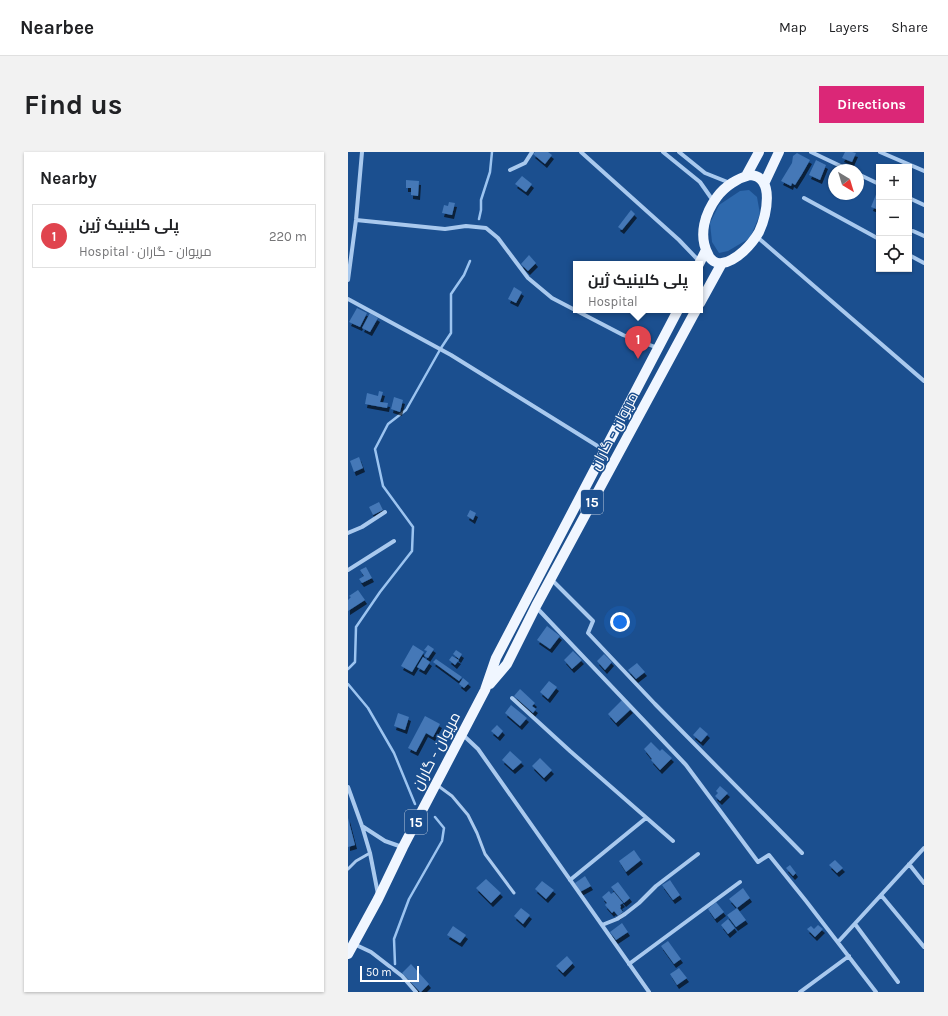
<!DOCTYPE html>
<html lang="en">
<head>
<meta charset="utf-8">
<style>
	:root { --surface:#fff; --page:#f2f2f2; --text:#202124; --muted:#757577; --line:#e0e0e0; --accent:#db2777 }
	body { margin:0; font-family:Karla,Cairo,sans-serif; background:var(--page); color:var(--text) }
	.controls { position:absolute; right:12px; top:12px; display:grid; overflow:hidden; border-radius:0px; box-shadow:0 1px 3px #0004 }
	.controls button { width:36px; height:36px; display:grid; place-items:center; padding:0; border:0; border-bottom:1px solid var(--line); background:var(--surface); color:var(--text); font:20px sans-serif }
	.compass { position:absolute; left:480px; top:12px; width:36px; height:36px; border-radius:50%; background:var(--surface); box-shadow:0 1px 3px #0004; rotate:142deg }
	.scale { position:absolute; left:12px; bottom:10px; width:59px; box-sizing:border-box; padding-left:4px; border:2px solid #fff; border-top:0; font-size:11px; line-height:14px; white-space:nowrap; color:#fff; -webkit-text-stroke:3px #1b4f8f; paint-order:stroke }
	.you { position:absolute; left:272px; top:470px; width:14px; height:14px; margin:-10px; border:3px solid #fff; border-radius:50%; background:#1a73e8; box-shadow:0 0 0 6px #1a73e833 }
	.badge { display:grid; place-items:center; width:26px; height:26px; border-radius:50%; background:var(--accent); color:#fff; font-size:13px; font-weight:700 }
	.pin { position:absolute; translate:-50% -33px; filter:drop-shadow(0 1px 2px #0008) }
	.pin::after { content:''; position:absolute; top:21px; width:14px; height:12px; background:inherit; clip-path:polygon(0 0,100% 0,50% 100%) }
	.popup { position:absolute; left:225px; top:109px; width:130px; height:52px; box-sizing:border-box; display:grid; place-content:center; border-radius:0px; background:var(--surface); filter:drop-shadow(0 1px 3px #0005); font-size:13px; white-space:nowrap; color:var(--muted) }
	.popup b { font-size:15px; color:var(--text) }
	.popup::after { content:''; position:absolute; left:50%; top:100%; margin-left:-8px; border:8px solid transparent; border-top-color:var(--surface) }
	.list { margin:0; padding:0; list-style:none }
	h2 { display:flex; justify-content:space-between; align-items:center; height:52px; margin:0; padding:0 16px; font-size:17px }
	h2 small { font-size:13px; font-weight:400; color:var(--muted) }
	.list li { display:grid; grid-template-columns:26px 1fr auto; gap:12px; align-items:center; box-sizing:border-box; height:64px; margin:0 8px 8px; padding:0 8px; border:1px solid var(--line); border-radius:0px }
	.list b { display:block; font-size:15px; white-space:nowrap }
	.list p { margin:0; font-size:13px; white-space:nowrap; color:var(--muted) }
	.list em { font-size:13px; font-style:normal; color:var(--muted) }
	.icon { flex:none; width:22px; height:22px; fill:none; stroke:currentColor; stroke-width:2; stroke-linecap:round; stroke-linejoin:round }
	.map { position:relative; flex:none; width:576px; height:840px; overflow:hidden; border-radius:0px }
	header { display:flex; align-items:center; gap:24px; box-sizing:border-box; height:56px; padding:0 20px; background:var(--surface); border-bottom:1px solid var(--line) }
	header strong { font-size:19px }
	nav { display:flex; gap:22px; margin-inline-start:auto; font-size:14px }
	.intro { display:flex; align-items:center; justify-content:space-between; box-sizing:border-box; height:96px; padding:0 24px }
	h1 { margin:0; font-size:28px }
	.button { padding:10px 18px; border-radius:0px; background:var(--accent); color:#fff; font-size:14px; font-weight:700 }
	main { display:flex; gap:24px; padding:0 24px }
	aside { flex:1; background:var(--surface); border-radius:0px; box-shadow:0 1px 3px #0004 }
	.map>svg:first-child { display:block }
	.green { fill:#2e69ad }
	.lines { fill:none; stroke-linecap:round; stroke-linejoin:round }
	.stream { stroke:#9cc4f0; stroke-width:2.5 }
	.building { fill:#4478b7; filter:url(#shadow) }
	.service { stroke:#a9c9ee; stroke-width:3 }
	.minor { stroke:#a9c9ee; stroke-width:4 }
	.primary { stroke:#f0f6ff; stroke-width:10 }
	.labels { text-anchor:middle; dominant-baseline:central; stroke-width:3; stroke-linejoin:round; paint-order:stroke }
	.shield { fill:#1b4f8f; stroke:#bbcadd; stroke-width:1 }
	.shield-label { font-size:14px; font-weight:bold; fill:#fff }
	.street-label { font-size:15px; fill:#fff; stroke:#1b4f8f }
</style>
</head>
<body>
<header>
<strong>Nearbee</strong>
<nav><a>Map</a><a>Layers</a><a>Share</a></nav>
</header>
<div class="intro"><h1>Find us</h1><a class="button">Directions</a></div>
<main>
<aside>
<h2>Nearby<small></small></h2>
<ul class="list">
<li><span class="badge" style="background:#e0444e">1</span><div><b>پلی کلینیک ژین</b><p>Hospital · مریوان - گاران</p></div><em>220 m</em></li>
</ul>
</aside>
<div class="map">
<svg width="576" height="840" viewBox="0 0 576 840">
	<defs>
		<filter id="shadow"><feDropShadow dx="2" dy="4" stdDeviation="0" flood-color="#0009"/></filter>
	</defs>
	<rect width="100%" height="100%" fill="#1b4f8f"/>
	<path class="green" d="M401 38 409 45 412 62 402 86 380 99 371 101 364 90 362 71 371 53 392 39Z"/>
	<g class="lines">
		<path class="stream" d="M131 67 133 58V48L142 20 144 0
			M0 517 7 510 8 475 32 440 64 399 65 375 35 334 27 297 40 272 58 258 93 196 103 181V142L116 123 122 109
			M0 532 20 556 46 601 67 652
			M47 812 46 787 61 747 94 689 96 676 87 665"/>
	</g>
	<path class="building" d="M187 0H200L204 3 197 12 185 2Z
		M497 0H504L508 1 504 10 494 6Z
		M449 1 462 8 454 22 447 33 444 31 443 34 433 29 444 11 445 4Z
		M468 8 478 13 472 28 461 23Z
		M174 24 184 32 178 40 167 32Z
		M58 28 71 29 70 44 63 43V36H58Z
		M531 35V58L523 55Z
		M101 50 107 51 104 63 94 61 96 53 100 54Z
		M283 58 287 62 274 78 270 75Z
		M181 103 188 111 180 119 173 112Z
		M166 135 174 140 168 151 160 147Z
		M9 156 19 161 12 175 1 170Z
		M22 161 30 166 22 180 14 176Z
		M31 239 35 240 32 250 40 251 39 256 17 252 19 241 30 244Z
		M46 245 55 248 52 260 43 257Z
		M11 305 15 316 6 320 2 309Z
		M31 350 35 358 25 363 21 355Z
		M122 358 128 361 125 368 119 364Z
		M18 415 24 426 14 431 11 427 16 424 12 418Z
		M10 438 17 448 0 459V448L3 445 1 444Z
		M199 474 212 484 202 497 189 488Z
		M65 493 76 500 64 520 53 514Z
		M80 493 86 497 80 506 76 504 79 499 76 498Z
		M108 498 114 502 111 507 105 502Z
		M225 499 234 508 224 517 216 508Z
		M256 502 264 510 257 518 249 509Z
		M104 504 111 508 107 513 101 508Z
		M75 505 82 510 76 519 69 515Z
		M88 507 114 525 111 529 85 510Z
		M289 511 297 520 288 527 280 518Z
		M115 526 121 531 116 536 111 532Z
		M201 529 209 535 200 547 192 540Z
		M172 537 187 551 184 554 188 557 185 561 166 544Z
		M274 548 283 557 268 571 260 562Z
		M163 553 179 566 172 574 157 561Z
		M50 561 61 565 57 578 46 574Z
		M77 564 92 572 85 585 78 581 68 600 60 596Z
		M149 573 155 579 150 585 143 579Z
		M352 575 360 582 353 590 345 583Z
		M303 590 312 599 314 597 324 606 312 618 303 608 304 607 296 597Z
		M162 599 174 610 165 618 154 608Z
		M192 606 204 618 196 626 184 614Z
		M372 634 380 641 372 649 367 644 370 641 368 639Z
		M0 666 7 693 0 695Z
		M286 698 293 708 278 720 271 709Z
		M487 708 495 716 489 721 481 713Z
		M442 713 448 721 445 724 438 716Z
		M237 724 243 734 232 740 227 731Z
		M138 727 153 741 143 751 128 736Z
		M322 728 332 743 325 748 314 733Z
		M194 729 206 738 198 747 187 737Z
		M270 730 282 746 276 751 263 735Z
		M395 736 402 746 389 756 381 747Z
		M261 739 263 742 266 740 275 751 272 753 273 755 272 756 275 760 270 764 266 759 264 761 257 753 259 751 254 745Z
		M368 750 376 760 367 767 360 757Z
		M173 756 182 763 175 772 166 764Z
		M389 756 398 768 388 775 379 763Z
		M380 767 387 776 380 782 373 773Z
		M274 771 280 780 268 788 262 780Z
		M470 773 475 777 467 785 459 777 463 774 466 777Z
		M105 774 118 783 112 791 99 783Z
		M320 789 333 807 326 812 313 794Z
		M219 804 225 811 215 821 208 814Z
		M63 812 81 832 73 840H72L54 821Z
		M331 816 339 826 329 833 322 822Z"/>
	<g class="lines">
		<path class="service" d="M89 633 104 644 120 663 129 681 137 702 166 741
			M0 717 8 709 22 701"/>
		<path class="minor" d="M233 0 331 88 352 110
			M315 0 352 30 366 50
			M331 0 357 21 382 31
			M463 0 501 18
			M532 0 576 19
			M162 18 177 11 184 0
			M510 22 531 32
			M456 46 531 87
			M561 46 576 53
			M8 68 97 77 118 74 138 76 150 86 180 126 204 146 275 183 310 196
			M565 79 576 84
			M408 84 576 229
			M561 103 576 111
			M0 128 8 68 14 0
			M0 147 103 203 256 298
			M0 381 14 375 37 360
			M0 418 46 389
			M203 427 245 469 240 481 307 552 454 701
			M188 455 338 613 410 710 421 703 458 749 528 840
			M164 546 222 599 325 689
			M114 582 130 597 301 840
			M0 635 14 674 22 701 30 742
			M14 674 37 689 54 695
			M561 712 576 731
			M222 728 298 666
			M533 743 576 795
			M507 772 550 830
			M254 773 269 767 277 762 291 751 308 734 350 702
			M490 790 576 696
			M6 792 23 800 54 824 68 840
			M281 812 392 730
			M452 840 501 804"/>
		<path class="primary" d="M402 23C428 24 418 65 411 80 404 92 389 109 374 111 368 112 362 108 360 102 350 83 357 61 369 45 377 34 390 26 402 23Z
			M398 24 411 0
			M416 32 431 0
			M351 112 358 98
			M352 151 374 111
			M142 532 159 512 188 454 348 158
			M0 802 30 747 55 695 137 538 148 506 330 158"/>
	</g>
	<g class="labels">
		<g class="shield">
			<rect x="233" y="338" width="22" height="24" rx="3"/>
			<rect x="57" y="658" width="22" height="24" rx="3"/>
		</g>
		<g class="shield-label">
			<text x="244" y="350">15</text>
			<text x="68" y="670">15</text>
		</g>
		<g class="street-label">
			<text transform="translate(266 279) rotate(-62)">مریوان - گاران</text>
			<text transform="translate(88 599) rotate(-62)">مریوان - گاران</text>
		</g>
	</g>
</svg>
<div class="controls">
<button>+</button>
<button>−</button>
<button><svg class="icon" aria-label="locate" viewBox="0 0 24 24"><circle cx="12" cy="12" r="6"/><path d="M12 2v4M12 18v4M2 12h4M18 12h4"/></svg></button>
</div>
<svg class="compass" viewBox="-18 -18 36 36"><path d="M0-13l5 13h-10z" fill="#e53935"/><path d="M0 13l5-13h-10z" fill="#757577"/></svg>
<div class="scale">50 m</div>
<div class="you"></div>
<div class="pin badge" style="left:290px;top:207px;background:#e0444e">1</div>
<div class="popup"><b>پلی کلینیک ژین</b>Hospital</div>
</div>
</main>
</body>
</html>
